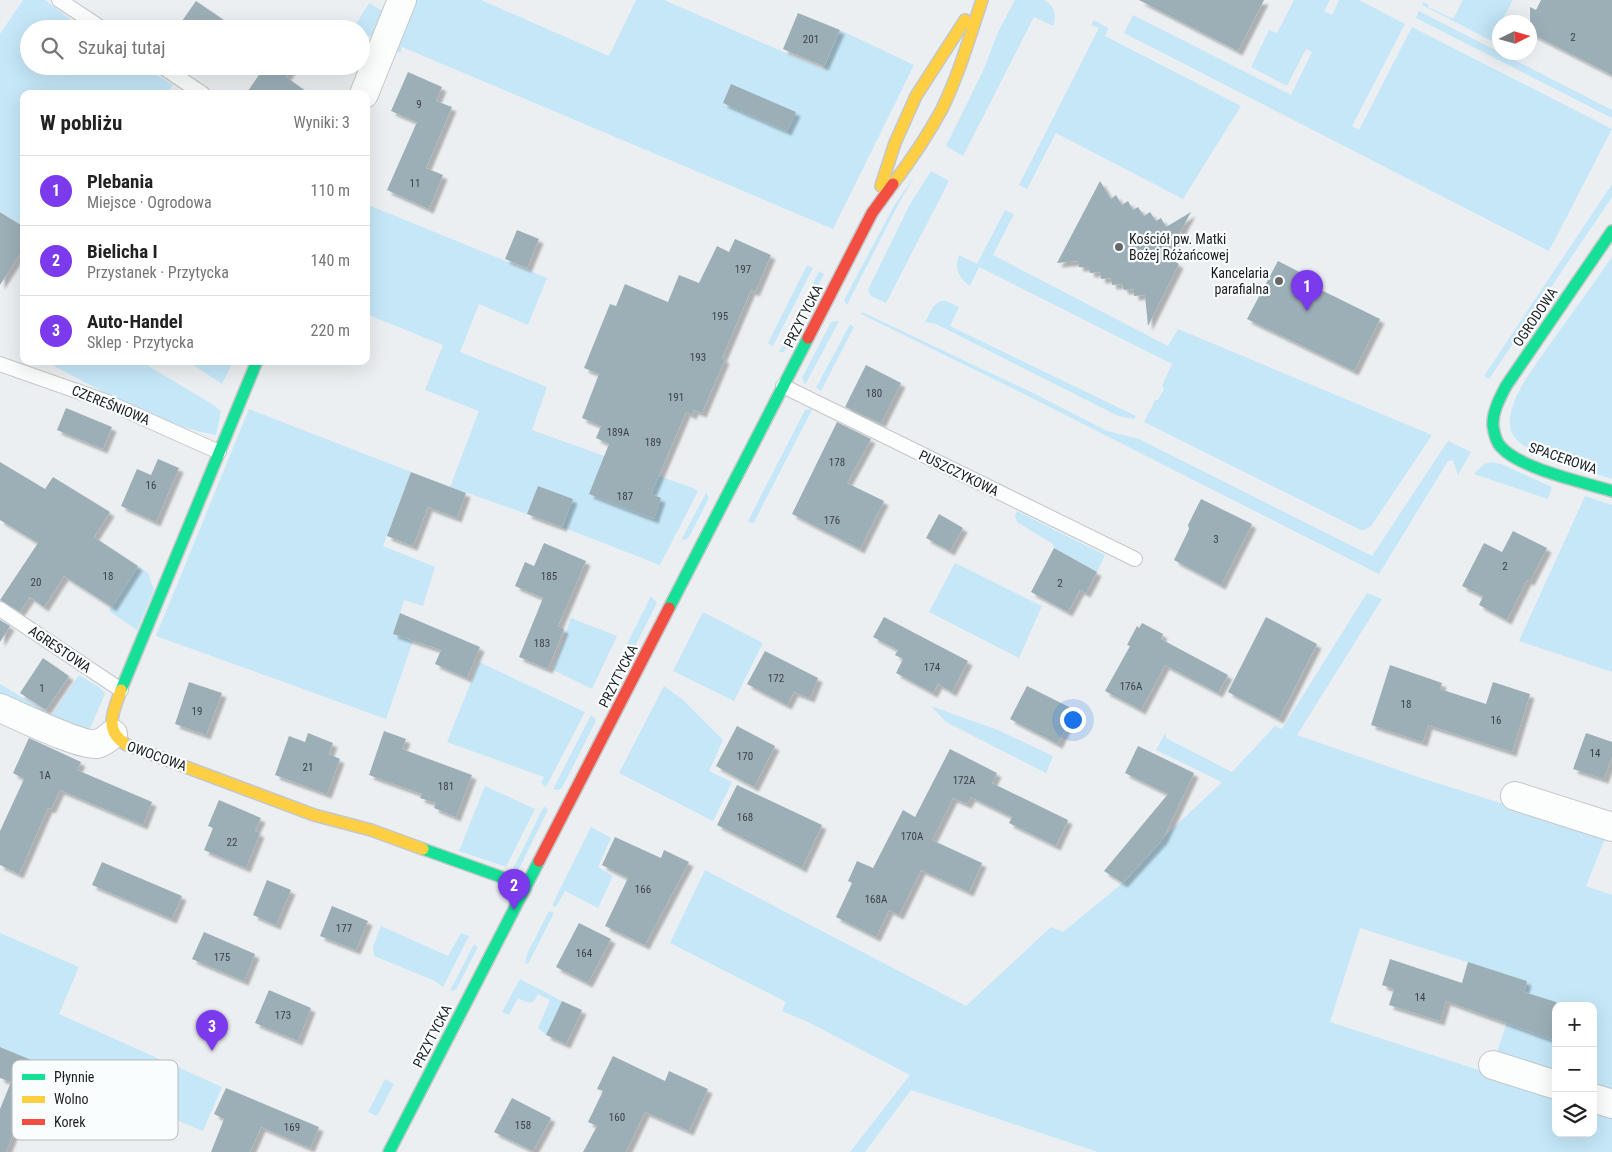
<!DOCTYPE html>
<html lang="pl">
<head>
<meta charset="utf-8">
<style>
	:root { --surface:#fff; --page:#f2f2f2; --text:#222; --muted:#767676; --line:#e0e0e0; --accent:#7c3aed }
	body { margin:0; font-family:"Roboto Condensed",sans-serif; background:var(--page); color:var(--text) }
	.controls { position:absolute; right:15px; bottom:15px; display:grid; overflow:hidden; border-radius:10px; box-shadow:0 5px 20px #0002 }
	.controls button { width:45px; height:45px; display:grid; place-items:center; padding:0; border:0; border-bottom:1px solid var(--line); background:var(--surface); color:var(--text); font:25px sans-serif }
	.compass { position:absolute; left:1492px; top:15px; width:45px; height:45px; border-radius:50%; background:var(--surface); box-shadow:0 5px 20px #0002; rotate:85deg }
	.you { position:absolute; left:1072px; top:719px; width:18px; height:18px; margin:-12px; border:4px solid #fff; border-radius:50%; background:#1a73e8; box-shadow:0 0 0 8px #1a73e833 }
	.badge { display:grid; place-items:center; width:32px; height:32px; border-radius:50%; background:var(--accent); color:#fff; font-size:16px; font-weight:700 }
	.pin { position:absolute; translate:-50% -41px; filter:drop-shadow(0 1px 2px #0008) }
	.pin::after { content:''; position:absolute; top:26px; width:18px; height:15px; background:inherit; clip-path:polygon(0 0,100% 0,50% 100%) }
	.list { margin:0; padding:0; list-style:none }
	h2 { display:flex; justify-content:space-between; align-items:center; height:65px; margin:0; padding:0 20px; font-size:21px }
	h2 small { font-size:16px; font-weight:400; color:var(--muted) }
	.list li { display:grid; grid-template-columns:32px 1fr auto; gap:15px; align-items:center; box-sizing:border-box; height:70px; padding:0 20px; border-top:1px solid var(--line) }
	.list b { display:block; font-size:19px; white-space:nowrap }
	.list p { margin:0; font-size:16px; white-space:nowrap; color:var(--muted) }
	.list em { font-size:16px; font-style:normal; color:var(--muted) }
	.icon { flex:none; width:28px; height:28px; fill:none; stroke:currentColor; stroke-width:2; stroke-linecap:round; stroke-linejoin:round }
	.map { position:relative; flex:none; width:1612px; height:1152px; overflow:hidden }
	.search { position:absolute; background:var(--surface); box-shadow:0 5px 20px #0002; left:20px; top:20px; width:350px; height:55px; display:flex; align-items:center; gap:12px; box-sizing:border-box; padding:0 18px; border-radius:28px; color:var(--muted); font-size:19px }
	.panel { position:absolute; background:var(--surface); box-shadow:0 5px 20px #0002; left:20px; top:90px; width:350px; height:275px; border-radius:10px }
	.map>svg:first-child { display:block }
	.green { fill:#c5e7f8 }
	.building { fill:#9cafb7; filter:url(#shadow) }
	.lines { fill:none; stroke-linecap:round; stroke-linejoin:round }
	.lane-casing { stroke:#c4c7c9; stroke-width:16 }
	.street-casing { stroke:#c4c7c9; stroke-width:30 }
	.fast-casing { stroke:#c4c7c9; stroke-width:14 }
	.slow-casing { stroke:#c4c7c9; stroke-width:14 }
	.jam-casing { stroke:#c4c7c9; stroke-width:14 }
	.lane { stroke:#fcfdfd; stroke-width:14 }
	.street { stroke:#fcfdfd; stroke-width:28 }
	.fast { stroke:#16e098; stroke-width:11 }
	.slow { stroke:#ffcf43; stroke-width:11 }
	.jam { stroke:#f24e42; stroke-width:11 }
	.poi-dot { fill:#656769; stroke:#fafdfe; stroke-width:2 }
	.labels { text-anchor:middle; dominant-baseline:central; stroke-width:4.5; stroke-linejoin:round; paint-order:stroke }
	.number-label { font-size:11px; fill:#3c4246 }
	.poi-label { font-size:14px; fill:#1c1e20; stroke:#fafdfe; text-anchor:start }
	.street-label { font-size:14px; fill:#1c1e20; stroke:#fafdfe }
	.key { fill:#fafdfe; stroke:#b7babb; stroke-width:1 }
	.key-label { font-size:14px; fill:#1c1e20 }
</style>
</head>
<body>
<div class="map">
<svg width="1612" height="1152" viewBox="0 0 1612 1152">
	<defs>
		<filter id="shadow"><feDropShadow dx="4.5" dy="4.5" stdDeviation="1" flood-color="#0004"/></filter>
	</defs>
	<rect width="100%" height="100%" fill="#eceff1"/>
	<path class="green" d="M23 0H45L83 29H29V66H143L173 85 166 94H24V227L0 211V34Z
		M410 0H481L609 56 636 0H664L823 69 840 30 914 65 833 229 402 47 400 53 390 47Z
		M1015 0H1044C1055 6 1057 15 1053 26L1034 17 963 156 946 146 983 71 998 32Z
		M1294 0H1330L1324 11 1332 15 1339 0H1359L1405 24 1352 126 1359 130 1412 27 1612 129 1549 251 1124 33 1133 15 1291 95 1312 52 1306 49 1287 86 1251 67 1269 30 1277 33Z
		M1463 0H1513L1501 22H1500L1499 26 1492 41 1422 5 1423 2 1429 5 1428 7 1453 19Z
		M369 3 384 12 373 37 361 34V29H353Z
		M1419 11 1612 110V118L1416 18Z
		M1094 20 1108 28 1105 36 1241 106 1183 199 1056 133 1027 189 1019 185 1099 28 1091 25Z
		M931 171 949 181 886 303 871 296 868 290 909 206Z
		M916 174 900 201 847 305 844 300 895 204Z
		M1612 184V197L1489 379 1484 376Z
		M366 204 547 278 528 325 479 304 460 352 547 387 532 430 693 488 698 491 660 565 562 527 572 499 538 486 527 514 450 487 479 411 425 390 443 345 366 314Z
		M1005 210 1014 214 993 255 1168 346 1178 329 1432 435 1371 526 1364 530H1361L1144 422 1155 400H1158L1164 389 1162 386 1172 364 979 267 970 286C958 277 954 269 959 255L977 264Z
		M1612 257V479C1590 472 1523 454 1513 435 1506 424 1512 406 1517 395 1527 375 1542 356 1555 337 1574 311 1593 284 1612 257Z
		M807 265 813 268 773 346 768 343Z
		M819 271 824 274 784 352H779Z
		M940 301H946L959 307 950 326 1136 416 1134 419 1118 416 936 324 925 322 933 307Z
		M862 312 1033 393 1107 431 1139 439 1372 556 1448 441 1471 452 1458 475 1453 460 1448 461 1379 574 1022 393 861 314Z
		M839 321 805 385 802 378 831 322Z
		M850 324 854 327 821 391 816 388Z
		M56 361H140L212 404 221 411 216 435C158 425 105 392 54 366Z
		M187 361H232L233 362 222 384Z
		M813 408 753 524 748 521 805 410Z
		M249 409 411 472 383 546 435 567 423 606 404 600 394 634 413 641 386 719 156 636Z
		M1491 462 1501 464 1552 487 1548 499 1474 474 1484 464Z
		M706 493 709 498 689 537 687 539 681 540Z
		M1585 496 1612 505V672L1519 641Z
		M1017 511 1105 555 1097 572 1054 548 1053 544 1017 522 1015 515Z
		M955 563 1042 606 1019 658 929 612Z
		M138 566 148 573 154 590 137 630 109 611Z
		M1367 593 1382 599 1297 735 1421 778 1606 836 1586 886 1612 895V1097L1593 1091V1006H1556V1078L1495 1058 1507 1022 1527 981 1360 928 1330 1022 1556 1095V1133H1593V1107L1612 1114V1152H1098L911 1090 865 1152H850L910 1075 808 1022 782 1011 786 1002 670 943 705 870 966 1006 1051 927 1063 932 1123 883 1167 834 1222 782 1156 750 1165 733 1166 738 1232 772 1275 726 1282 729Z
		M651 596 657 603 608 699 599 700Z
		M703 612 763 643 734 701 673 671Z
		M571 618 617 636 592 689 553 670Z
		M479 662 585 712 546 787 541 783 544 777 447 742Z
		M79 675 100 688 105 694 88 733 0 699V684L52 715Z
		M664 686 682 699 723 740 709 771 732 782 713 821 619 773Z
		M931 706 998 730 1053 756 1046 773 946 722Z
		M591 715 595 718 596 721 562 788 559 790 553 789Z
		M485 786 535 809 506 867 459 851Z
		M544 806 548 810 520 867 516 871H512Z
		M591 827 611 838 598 867 613 876 598 908 565 891 556 907 552 905Z
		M549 911 554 913 528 964 525 963 527 954Z
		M381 926 448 956 461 933 469 936 443 987 435 981 374 956 373 947Z
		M0 933 79 967 59 1014 222 1087 203 1131 0 1047Z
		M474 944 478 947 456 990 450 991Z
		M520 979 562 1001 546 1035 538 1028 550 1000 538 994C534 1005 528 1004 518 998L509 1015 502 1012Z
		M385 1079 394 1084 377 1116 368 1112Z"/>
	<path class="building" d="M1139 0H1264L1238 51Z
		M1541 0H1612V75L1530 33V7L1536 10Z
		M196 1 237 29H194L182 21Z
		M798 13 840 30 824 66 783 49Z
		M265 66H293L286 77 310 94H246Z
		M408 72 442 87 436 101 452 107 426 168 443 175 429 209 387 190 417 122 391 111Z
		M731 84 796 112 787 131 723 103Z
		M1100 181 1111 199 1116 195 1122 205 1128 201 1133 210 1138 207 1144 216 1150 212 1156 221 1161 218 1166 227 1191 212 1167 257 1179 264 1148 326 1145 295 1134 296V289L1124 290 1122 284 1112 285 1111 278 1101 279 1100 272 1090 273 1089 267H1079L1078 261 1057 263Z
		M0 212 24 227V248L0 285Z
		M517 230 539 239 527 268 505 259Z
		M735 239 771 255 755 292 751 290 722 358 725 359 702 413 694 410 692 415 686 412 651 494 661 498 654 519 589 494 609 444 596 438 601 426 582 418 599 374 584 368 610 304 616 306 625 284 668 302 679 275 699 283 717 246 729 252Z
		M1278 261 1317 281 1315 287 1380 319 1354 371 1247 319Z
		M866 365 901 383 881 423 845 407Z
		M66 408 112 427 103 449 57 430Z
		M837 422 871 439 847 483 884 501 860 549 792 514Z
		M158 459 179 468 156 522 121 506 137 469 151 475Z
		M0 462 45 489 53 477 110 512 94 537 138 566 112 607 64 576 44 607 30 597 20 612 0 600 38 543 0 520Z
		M411 472 466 493 457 518 428 507 413 546 387 536Z
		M538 486 573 499 562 527 527 514Z
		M1201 499 1252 524 1221 585 1174 560 1189 529 1188 525Z
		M939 514 963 528 950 551 926 538Z
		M1513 531 1547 548 1530 581 1527 580 1507 620 1479 605 1483 596 1462 586 1484 543 1502 552Z
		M544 543 586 561 558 626 564 629 548 669 519 657 543 598 515 586 525 562 534 566Z
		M1054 548 1097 572 1086 593 1080 590 1068 612 1031 592Z
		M400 613 480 647 467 678 435 664 441 650 393 634Z
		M884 617 968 661 952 692 938 684 933 693 896 673 903 659 895 655 898 650 873 637Z
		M1266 617 1317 644 1279 719 1228 692Z
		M0 620 10 626 0 642Z
		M1142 623 1163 634 1161 639 1228 675 1218 693 1165 665 1141 710 1105 691 1130 646 1127 645 1137 626 1139 628Z
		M765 651 818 678 810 698 794 692 787 705 747 684Z
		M43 658 69 676 46 710 20 693Z
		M1390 665 1442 683 1440 689 1486 704 1493 682 1530 694 1512 752 1428 725 1423 742 1371 725Z
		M189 682 222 693 206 735 175 724Z
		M1027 686 1075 710 1058 744 1010 719Z
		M737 726 775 746 754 787 716 766Z
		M384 731 406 739 402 749 472 775 456 817 434 808 436 803 420 798 422 794 369 775Z
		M308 733 333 743 329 754 340 759 327 794 275 775 289 736 305 742Z
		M1586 733 1612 742V757L1604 779 1573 769Z
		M29 738 81 762 77 770 152 802 143 825 60 790 51 809 48 808 19 874 0 865V831L24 779 13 773Z
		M1138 746 1194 773 1163 839 1123 883 1104 871 1168 794 1125 773Z
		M950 749 997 773 992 783 1068 820 1056 846 1009 823 1012 817 971 797 967 804 953 798 932 840 982 863 969 892 921 870 899 915 889 910 876 937 836 917 852 883 848 881 857 861 873 868 903 810 915 817Z
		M737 785 822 825 802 868 717 825Z
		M219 800 261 818 255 831 260 833 246 868 204 850 213 828 208 826Z
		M615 837 661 858 664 850 689 862 645 945 605 926 628 878 602 865Z
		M102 862 182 896 172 919 92 885Z
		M267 880 291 890 276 925 253 915Z
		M332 906 368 921 356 950 320 936Z
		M579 923 611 939 588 983 556 967Z
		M204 932 255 954 244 981 192 959Z
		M1390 959 1462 983 1468 962 1527 981 1524 992 1556 1002V1041L1446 1001 1440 1021 1389 1005 1394 989 1382 985Z
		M269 990 311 1008 298 1041 255 1023Z
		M562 1001 582 1010 566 1044 546 1035Z
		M0 1047 65 1074 54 1100 31 1091 6 1152H0V1109L11 1082 0 1078Z
		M613 1056 665 1081 669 1071 708 1089 689 1131 645 1112 626 1152H583L597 1126 588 1122 603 1091 597 1089Z
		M226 1088 319 1127 310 1148 261 1127 250 1152H211L224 1119 214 1114Z
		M512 1098 551 1118 533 1151 494 1132Z"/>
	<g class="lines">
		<g class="lane-casing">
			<path id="lane" d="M59 0 103 29
				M161 66 203 94
				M0 364 105 401 219 452
				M783 386 1135 559
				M0 609 121 690"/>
		</g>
		<g class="street-casing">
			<path id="street" d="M364 94 402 0
				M0 708C19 716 80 746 96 744 103 743 108 738 113 734
				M1515 796 1612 827
				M1493 1065 1556 1085
				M1593 1098 1612 1104"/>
		</g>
		<g class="fast-casing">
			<path id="fast" d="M1612 231 1506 386C1500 398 1492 412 1493 426 1494 433 1496 442 1501 447 1521 469 1583 482 1612 491
				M669 608 808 338
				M121 690 257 361
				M423 849 504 878 525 889
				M389 1152 539 861"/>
		</g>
		<g class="slow-casing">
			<path id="slow" d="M893 184C911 160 928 135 942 109 959 74 970 36 982 0
				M881 186 895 143 916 96 965 20
				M121 690C113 712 103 731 127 745L314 815 371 830 423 849"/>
		</g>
		<g class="jam-casing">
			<path id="jam" d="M808 338 872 213 893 184
				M539 861 669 608"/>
		</g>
		<use href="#lane" class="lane"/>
		<use href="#street" class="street"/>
		<use href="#fast" class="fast"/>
		<use href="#slow" class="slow"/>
		<use href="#jam" class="jam"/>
	</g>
	<g class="poi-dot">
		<circle cx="1119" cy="247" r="5"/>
		<circle cx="1279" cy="281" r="5"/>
	</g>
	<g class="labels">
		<g class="number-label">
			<text x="1573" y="37">2</text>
			<text x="811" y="39">201</text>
			<text x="419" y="104">9</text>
			<text x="415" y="183">11</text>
			<text x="743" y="269">197</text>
			<text x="720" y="316">195</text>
			<text x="698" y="357">193</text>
			<text x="874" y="393">180</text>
			<text x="676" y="397">191</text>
			<text x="618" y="432">189A</text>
			<text x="653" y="442">189</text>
			<text x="837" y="462">178</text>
			<text x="151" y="485">16</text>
			<text x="625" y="496">187</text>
			<text x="832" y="520">176</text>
			<text x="1216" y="539">3</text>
			<text x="1505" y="566">2</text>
			<text x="108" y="576">18</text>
			<text x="549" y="576">185</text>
			<text x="36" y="582">20</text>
			<text x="1060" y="583">2</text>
			<text x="542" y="643">183</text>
			<text x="932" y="667">174</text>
			<text x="776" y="678">172</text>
			<text x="1131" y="686">176A</text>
			<text x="42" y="688">1</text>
			<text x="1406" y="704">18</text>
			<text x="197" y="711">19</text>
			<text x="1496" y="720">16</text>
			<text x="1595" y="753">14</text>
			<text x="745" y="756">170</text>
			<text x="308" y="767">21</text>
			<text x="45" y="775">1A</text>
			<text x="964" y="780">172A</text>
			<text x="446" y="786">181</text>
			<text x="745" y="817">168</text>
			<text x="912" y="836">170A</text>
			<text x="232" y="842">22</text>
			<text x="643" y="889">166</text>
			<text x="876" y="899">168A</text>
			<text x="344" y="928">177</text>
			<text x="584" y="953">164</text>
			<text x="222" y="957">175</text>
			<text x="1420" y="997">14</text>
			<text x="283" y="1015">173</text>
			<text x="617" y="1117">160</text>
			<text x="523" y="1125">158</text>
			<text x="292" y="1127">169</text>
		</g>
		<g class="poi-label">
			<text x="1129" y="239">Kościół pw. Matki<tspan x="1129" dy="16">Bożej Różańcowej</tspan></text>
			<text x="1269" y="273" text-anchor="end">Kancelaria<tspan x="1269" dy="16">parafialna</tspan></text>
		</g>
		<g class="street-label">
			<text transform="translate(803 316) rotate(-63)">PRZYTYCKA</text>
			<text transform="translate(1535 317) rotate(-56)">OGRODOWA</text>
			<text transform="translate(111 405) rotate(22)">CZEREŚNIOWA</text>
			<text transform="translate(1563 458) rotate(19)">SPACEROWA</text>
			<text transform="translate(959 473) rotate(26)">PUSZCZYKOWA</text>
			<text transform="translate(60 649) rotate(34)">AGRESTOWA</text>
			<text transform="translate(618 676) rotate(-63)">PRZYTYCKA</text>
			<text transform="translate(157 756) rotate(20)">OWOCOWA</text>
			<text transform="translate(432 1036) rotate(-63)">PRZYTYCKA</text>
		</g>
	</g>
	<rect x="12" y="1060" width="166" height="80" rx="8" class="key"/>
	<rect x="22" y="1074" width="23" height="6" fill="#16e098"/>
	<rect x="22" y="1096" width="23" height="7" fill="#ffcf43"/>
	<rect x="22" y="1119" width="23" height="6" fill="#f24e42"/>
	<g class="key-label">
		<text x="54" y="1082">Płynnie</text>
		<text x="54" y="1104">Wolno</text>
		<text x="54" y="1127">Korek</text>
	</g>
</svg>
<div class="controls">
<button>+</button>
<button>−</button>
<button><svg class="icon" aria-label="layers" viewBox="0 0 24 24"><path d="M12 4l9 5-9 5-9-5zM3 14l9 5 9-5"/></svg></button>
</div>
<svg class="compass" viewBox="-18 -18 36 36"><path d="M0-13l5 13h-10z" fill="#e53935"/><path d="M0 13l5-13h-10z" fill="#767676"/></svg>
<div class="you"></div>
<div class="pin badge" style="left:1307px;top:311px">1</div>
<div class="pin badge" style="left:514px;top:910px">2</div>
<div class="pin badge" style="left:212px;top:1051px">3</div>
<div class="search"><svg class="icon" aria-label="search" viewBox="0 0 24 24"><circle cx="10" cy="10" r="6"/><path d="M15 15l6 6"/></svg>Szukaj tutaj</div>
<section class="panel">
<h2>W pobliżu<small>Wyniki: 3</small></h2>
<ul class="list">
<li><span class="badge">1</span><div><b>Plebania</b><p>Miejsce · Ogrodowa</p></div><em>110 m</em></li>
<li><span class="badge">2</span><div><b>Bielicha I</b><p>Przystanek · Przytycka</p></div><em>140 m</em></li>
<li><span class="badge">3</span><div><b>Auto-Handel</b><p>Sklep · Przytycka</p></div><em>220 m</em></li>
</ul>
</section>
</div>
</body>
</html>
